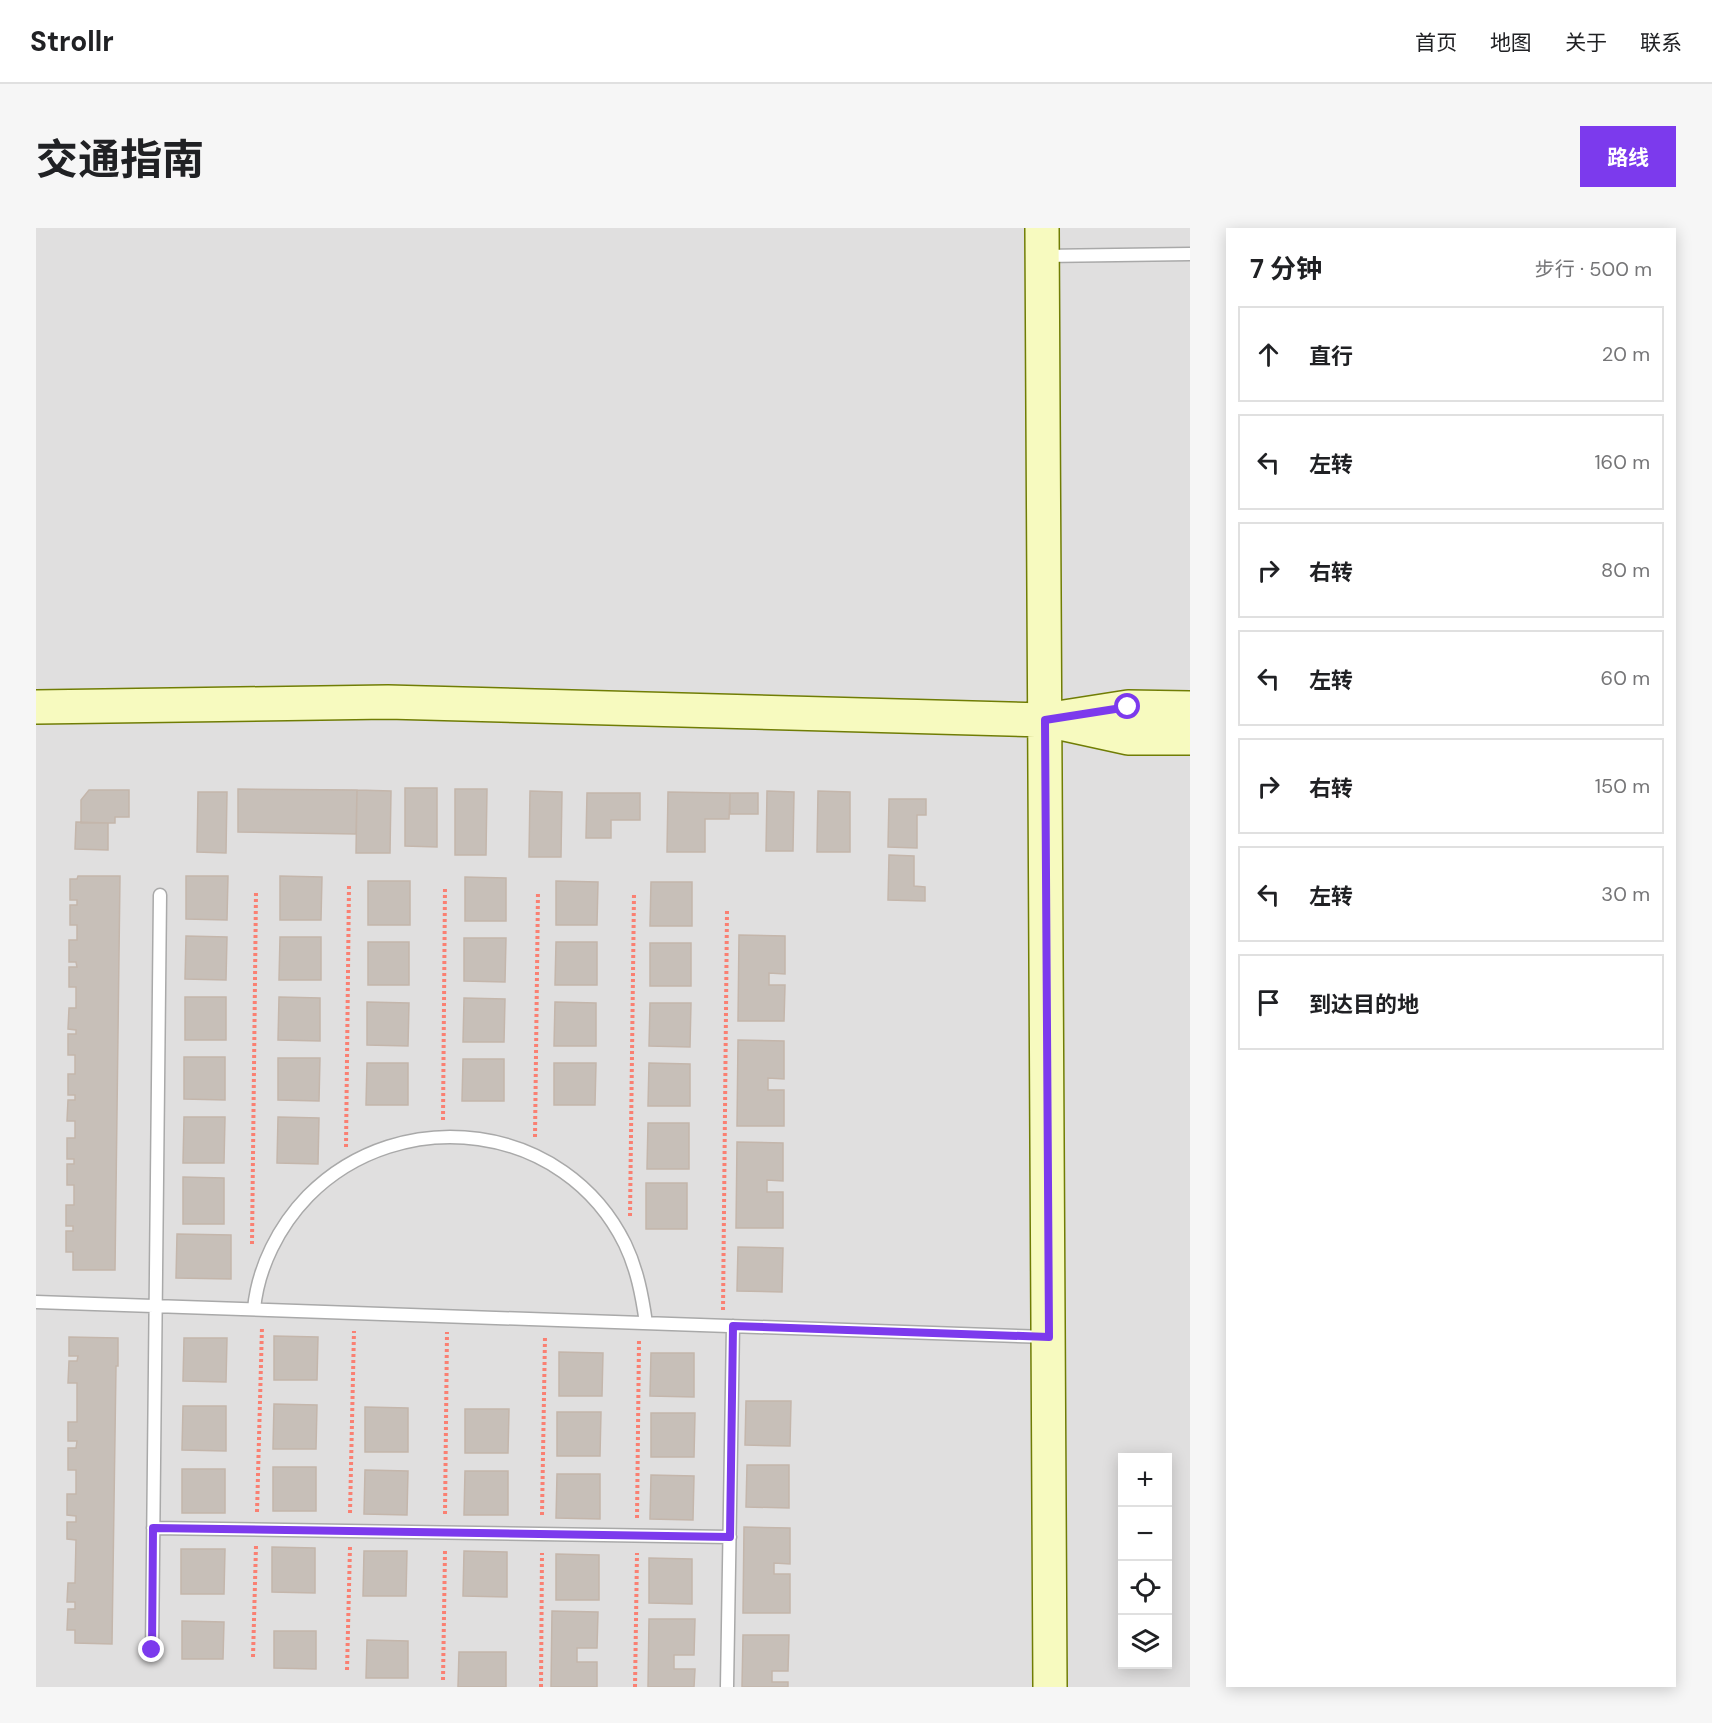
<!DOCTYPE html>
<html lang="zh">
<head>
<meta charset="utf-8">
<style>
	:root { --surface:#fff; --page:#f6f6f6; --text:#202124; --muted:#757577; --line:#e0e0e0; --accent:#7c3aed }
	body { margin:0; font-family:"DM Sans","Noto Sans SC",sans-serif; background:var(--page); color:var(--text) }
	.controls { position:absolute; right:18px; bottom:18px; display:grid; overflow:hidden; border-radius:0px; box-shadow:0 3px 15px #0003 }
	.controls button { width:54px; height:54px; display:grid; place-items:center; padding:0; border:0; border-bottom:2px solid var(--line); background:var(--surface); color:var(--text); font:30px sans-serif }
	.stop { position:absolute; width:18px; height:18px; margin:-14px; border:4px solid #7c3aed; border-radius:50%; background:#fff }
	.stop.end { background:#7c3aed; border-color:#fff; box-shadow:0 2px 6px #0008 }
	.list { margin:0; padding:0; list-style:none }
	h2 { display:flex; justify-content:space-between; align-items:center; height:78px; margin:0; padding:0 24px; font-size:26px }
	h2 small { font-size:20px; font-weight:400; color:var(--muted) }
	.list li { display:grid; grid-template-columns:39px 1fr auto; gap:18px; align-items:center; box-sizing:border-box; height:96px; margin:0 12px 12px; padding:0 12px; border:2px solid var(--line); border-radius:0px }
	.list b { display:block; font-size:22px; white-space:nowrap }
	.list em { font-size:20px; font-style:normal; color:var(--muted) }
	.icon { flex:none; width:33px; height:33px; fill:none; stroke:currentColor; stroke-width:2; stroke-linecap:round; stroke-linejoin:round }
	.map { position:relative; flex:none; width:1154px; height:1459px; overflow:hidden; border-radius:0px }
	header { display:flex; align-items:center; gap:36px; box-sizing:border-box; height:84px; padding:0 30px; background:var(--surface); border-bottom:2px solid var(--line) }
	header strong { font-size:28px }
	nav { display:flex; gap:33px; margin-inline-start:auto; font-size:21px }
	.intro { display:flex; align-items:center; justify-content:space-between; box-sizing:border-box; height:144px; padding:0 36px }
	h1 { margin:0; font-size:42px }
	.button { padding:15px 27px; border-radius:0px; background:var(--accent); color:#fff; font-size:21px; font-weight:700 }
	main { display:flex; gap:36px; padding:0 36px }
	aside { flex:1; background:var(--surface); border-radius:0px; box-shadow:0 3px 15px #0003 }
	.map>svg:first-child { display:block }
	.residential { fill:#e0dfdf; fill-rule:evenodd }
	.building { fill:#c7bfb8; stroke:#c4b6ab; stroke-width:1.5 }
	.lines { fill:none; stroke-linecap:round; stroke-linejoin:round }
	.lane-casing { stroke:#a9a9a9; stroke-width:15 }
	.secondary-casing { stroke:#707d05; stroke-width:36 }
	.path { stroke:#fa8072; stroke-width:4; stroke-dasharray:3 3; stroke-linecap:butt }
	.lane { stroke:#fff; stroke-width:12 }
	.secondary { stroke:#f7fabf; stroke-width:33 }
	.route { stroke:#7c3aed; stroke-width:8 }
</style>
</head>
<body>
<header>
<strong>Strollr</strong>
<nav><a>首页</a><a>地图</a><a>关于</a><a>联系</a></nav>
</header>
<div class="intro"><h1>交通指南</h1><a class="button">路线</a></div>
<main>
<div class="map">
<svg width="1154" height="1459" viewBox="0 0 1154 1459">
	<rect width="100%" height="100%" fill="#f2efe9"/>
	<path class="residential" d="M0 0H1154V1459H0ZM1086 1230H1132V1436H1086Z"/>
	<path class="building" d="M369 560H401V619L369 618Z
		M202 561 321 562 320 606 202 604Z
		M419 561H451L450 627H419Z
		M53 562H93V589H79V595H45V572Z
		M321 562 355 563 354 625H320Z
		M494 563 526 564 525 629H493Z
		M731 563 758 564 757 623H730Z
		M782 563 814 564V624H781Z
		M162 564H191L190 625 161 624Z
		M632 564 694 565 693 591H669V624H631Z
		M551 565H604V592H575V610H550Z
		M694 565H722V586H694Z
		M853 571H890V587H881V620L852 619Z
		M40 594 72 595V622L39 621Z
		M853 627 878 628V658L889 659V673L852 672Z
		M42 648H84L79 1042H37V1024H30V1003H37V998H30V977H38V957H31V936H38V931H31V910H39V893H31L32 872H39V867H32V846H39V827H32V806H40V802L32 801 33 780H40V759H33V739H41L40 734H33V712H41V697H34V677H41V672H34V651H41Z
		M150 648H192L191 692 150 691Z
		M244 648 286 649 285 692H244Z
		M429 649 470 650V693H429Z
		M332 653H374V697H332Z
		M520 653 562 654 561 697H520Z
		M615 654H656V698H614Z
		M703 707 749 708V746L733 745V757H749L748 793H702Z
		M150 708 191 709 190 752 149 751Z
		M244 709H285V752H243Z
		M428 710H470L469 754 428 753Z
		M332 714H373V757H332Z
		M520 714H561V757H519Z
		M614 715H655V758H614Z
		M149 769H190V812H149Z
		M243 769 284 770V813L242 812Z
		M428 770 469 771 468 814H427Z
		M331 774 373 775 372 818 331 817Z
		M519 774 560 775V818H518Z
		M614 775H655L654 819 613 818Z
		M702 812 748 813V851L732 850V862H748V898H701Z
		M148 829H189V872L148 871Z
		M242 830H284L283 873 242 872Z
		M427 831H468V873H426Z
		M331 835H372V877H330Z
		M518 835H560L559 877H518Z
		M613 835 654 836V878H612Z
		M148 889H189L188 935H147Z
		M242 889 283 890 282 936 241 935Z
		M612 895H653V941H611Z
		M701 914 747 915V953L731 952V964H747V1000H700Z
		M147 949 188 950V996H147Z
		M610 955H651V1001H610Z
		M141 1006 195 1007V1051L140 1050Z
		M702 1019 747 1020 746 1064 701 1063Z
		M238 1108 282 1109 281 1152H238Z
		M33 1109 82 1110V1138H80L76 1416 39 1415V1402H31L32 1381H39V1374H31L32 1355H39L40 1312 31 1311V1294H40V1288L31 1287V1266H40V1242H32V1220H40L41 1213H32V1194H41V1155H32L33 1133H41L42 1128H33Z
		M148 1110H191L190 1154 147 1153Z
		M523 1124 567 1125 566 1168H523Z
		M615 1125H658V1169L614 1168Z
		M710 1173H755L754 1218 709 1217Z
		M238 1176 281 1177 280 1221H237Z
		M147 1178H190V1223L146 1222Z
		M329 1179 372 1180V1224H329Z
		M429 1181H473L472 1225H429Z
		M521 1184H565L564 1228H521Z
		M615 1185H659L658 1229H615Z
		M711 1237H753V1280L710 1279Z
		M237 1239H280V1283H237Z
		M146 1241H189V1285H146Z
		M329 1242 372 1243 371 1287 328 1286Z
		M429 1243H472V1287H428Z
		M521 1246H564V1291L520 1290Z
		M615 1247 658 1248 657 1292 614 1291Z
		M708 1299 754 1300V1336L738 1335V1346H754V1385H707Z
		M236 1319 279 1320V1365L236 1364Z
		M145 1321H189L188 1366H145Z
		M328 1323H371L370 1368H327Z
		M428 1323 471 1324V1369L427 1368Z
		M520 1326 563 1327V1372H520Z
		M613 1330 656 1331V1376L613 1375Z
		M516 1383 562 1384 561 1420H541V1434H561V1459H515Z
		M613 1391H659L658 1427H638V1441H659L658 1459H612Z
		M146 1393 188 1394 187 1431H146Z
		M238 1403H280V1441L238 1440Z
		M707 1407H753L752 1443H736V1454H752V1459H706Z
		M331 1412 372 1413V1450H330Z
		M423 1424H470V1459H422Z"/>
	<g class="lines">
		<g class="lane-casing">
			<path id="lane" d="M1007 28 1154 26
				M0 1074 1012 1109
				M218 1081C222 1039 243 998 272 968 365 874 529 894 589 1016 601 1041 606 1067 610 1095
				M117 1300 694 1309
				M116 1423 124 667
				M691 1459 697 1098"/>
		</g>
		<g class="secondary-casing">
			<path id="secondary" d="M1006 0 1014 1459
				M0 479 352 474 1009 492 1092 479 1154 480
				M1028 496 1092 510H1154"/>
		</g>
		<path class="path" d="M407 892 409 659
			M499 909 502 663
			M310 919 313 657
			M594 988 598 666
			M216 1016 220 664
			M687 1082 691 683
			M221 1284 226 1099
			M314 1285 318 1103
			M409 1286 411 1104
			M506 1287 509 1109
			M601 1290 603 1112
			M217 1429 220 1318
			M311 1442 314 1319
			M407 1452 409 1323
			M505 1459 506 1325
			M599 1459 601 1325"/>
		<use href="#lane" class="lane"/>
		<use href="#secondary" class="secondary"/>
	</g>
	<g class="lines">
		<path class="route" d="M116 1422 117 1300 694 1309 697 1098 1013 1109 1009 492 1092 479"/>
	</g>
</svg>
<div class="controls">
<button>+</button>
<button>−</button>
<button><svg class="icon" aria-label="locate" viewBox="0 0 24 24"><circle cx="12" cy="12" r="6"/><path d="M12 2v4M12 18v4M2 12h4M18 12h4"/></svg></button>
<button><svg class="icon" aria-label="layers" viewBox="0 0 24 24"><path d="M12 4l9 5-9 5-9-5zM3 14l9 5 9-5"/></svg></button>
</div>
<div class="stop" style="left:1092px;top:479px"></div>
<div class="stop end" style="left:116px;top:1422px"></div>
</div>
<aside>
<h2>7 分钟<small>步行 · 500 m</small></h2>
<ul class="list">
<li><svg class="icon" aria-label="ahead" viewBox="0 0 24 24"><path d="M12 20V5M6 11l6-6 6 6"/></svg><div><b>直行</b></div><em>20 m</em></li>
<li><svg class="icon" aria-label="left" viewBox="0 0 24 24"><path d="M17 20v-9H6M10 6l-5 5 5 5"/></svg><div><b>左转</b></div><em>160 m</em></li>
<li><svg class="icon" aria-label="right" viewBox="0 0 24 24"><path d="M7 20v-9h11M14 6l5 5-5 5"/></svg><div><b>右转</b></div><em>80 m</em></li>
<li><svg class="icon" aria-label="left" viewBox="0 0 24 24"><path d="M17 20v-9H6M10 6l-5 5 5 5"/></svg><div><b>左转</b></div><em>60 m</em></li>
<li><svg class="icon" aria-label="right" viewBox="0 0 24 24"><path d="M7 20v-9h11M14 6l5 5-5 5"/></svg><div><b>右转</b></div><em>150 m</em></li>
<li><svg class="icon" aria-label="left" viewBox="0 0 24 24"><path d="M17 20v-9H6M10 6l-5 5 5 5"/></svg><div><b>左转</b></div><em>30 m</em></li>
<li><svg class="icon" aria-label="arrive" viewBox="0 0 24 24"><path d="M6 21V4h12l-3 4 3 4H6"/></svg><div><b>到达目的地</b></div></li>
</ul>
</aside>
</main>
</body>
</html>
